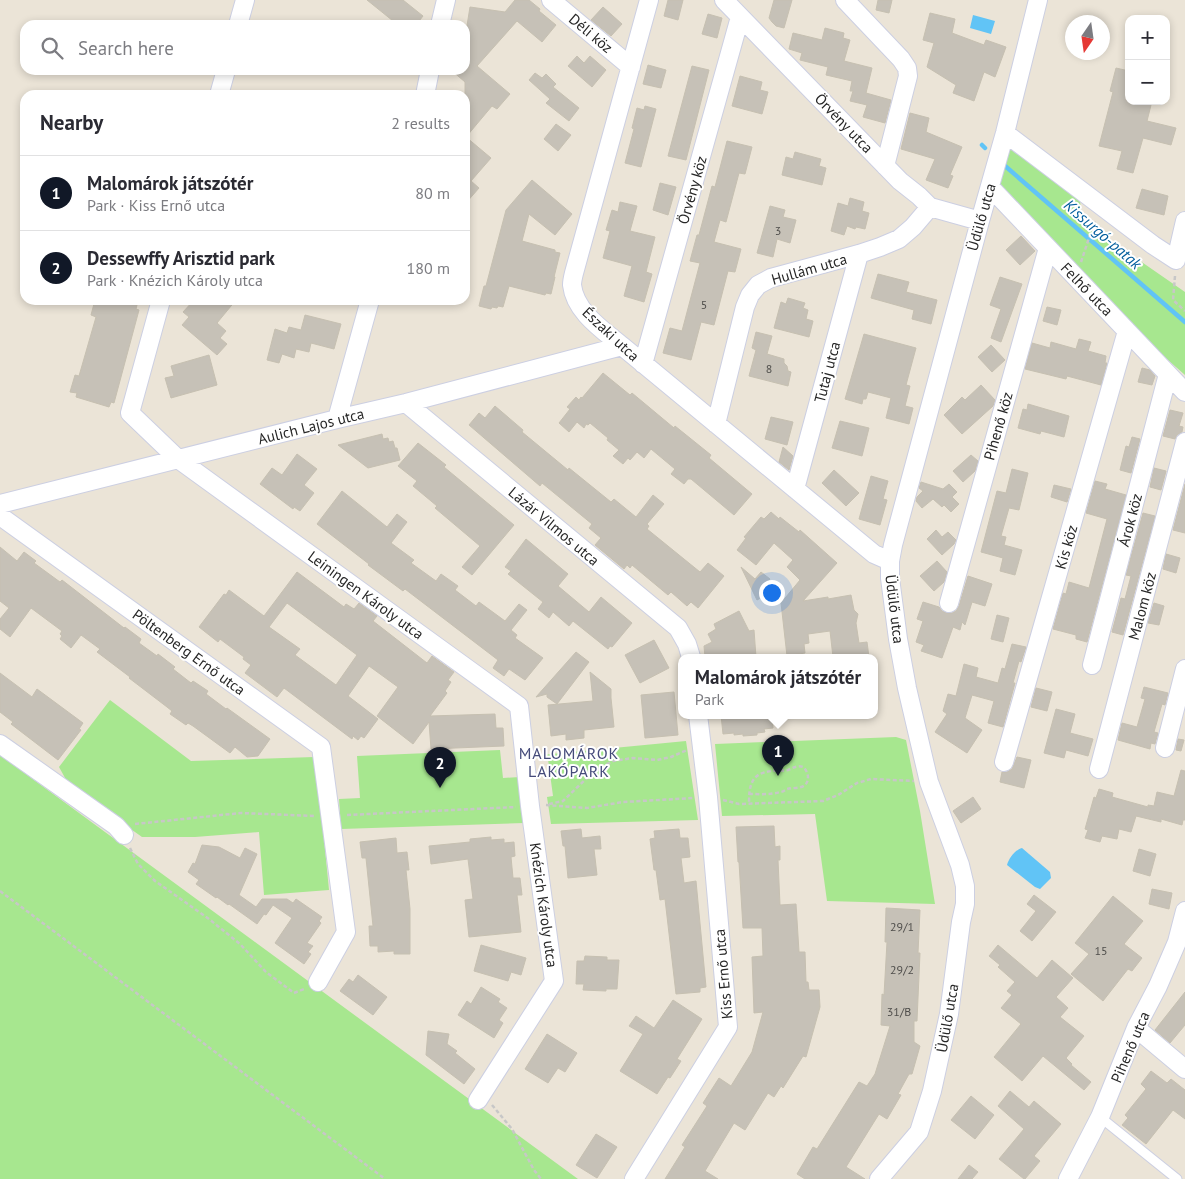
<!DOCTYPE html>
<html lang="en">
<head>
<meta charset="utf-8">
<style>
	:root { --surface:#fff; --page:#f2f2f3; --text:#2b2b33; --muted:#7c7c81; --line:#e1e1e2; --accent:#111827 }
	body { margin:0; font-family:"PT Sans",sans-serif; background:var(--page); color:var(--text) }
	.controls { position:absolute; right:15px; top:15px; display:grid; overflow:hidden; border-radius:10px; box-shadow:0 2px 8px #0003 }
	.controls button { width:45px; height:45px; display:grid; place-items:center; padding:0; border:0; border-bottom:1px solid var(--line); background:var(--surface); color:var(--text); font:25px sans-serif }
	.compass { position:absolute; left:1065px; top:15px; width:45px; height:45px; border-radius:50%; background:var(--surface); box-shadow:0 2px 8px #0003; rotate:193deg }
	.you { position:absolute; left:771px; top:592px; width:18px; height:18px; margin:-12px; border:4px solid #fff; border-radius:50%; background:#1a73e8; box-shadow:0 0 0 8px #1a73e833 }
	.badge { display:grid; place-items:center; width:32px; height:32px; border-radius:50%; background:var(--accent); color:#fff; font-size:16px; font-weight:700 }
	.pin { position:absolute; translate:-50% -41px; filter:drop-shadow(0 1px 2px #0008) }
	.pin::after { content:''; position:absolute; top:26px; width:18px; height:15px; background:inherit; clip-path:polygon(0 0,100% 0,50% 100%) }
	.popup { position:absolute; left:678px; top:654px; width:200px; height:65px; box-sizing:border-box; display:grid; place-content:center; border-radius:10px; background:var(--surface); filter:drop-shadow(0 1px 4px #0005); font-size:16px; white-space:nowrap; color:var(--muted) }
	.popup b { font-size:19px; color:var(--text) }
	.popup::after { content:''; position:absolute; left:50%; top:100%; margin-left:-10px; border:10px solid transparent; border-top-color:var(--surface) }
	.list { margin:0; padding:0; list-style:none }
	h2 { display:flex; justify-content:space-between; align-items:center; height:65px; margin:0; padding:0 20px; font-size:21px }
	h2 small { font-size:16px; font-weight:400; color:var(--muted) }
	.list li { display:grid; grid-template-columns:32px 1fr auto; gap:15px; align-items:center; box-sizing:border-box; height:75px; padding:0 20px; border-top:1px solid var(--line) }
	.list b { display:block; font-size:19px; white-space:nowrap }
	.list p { margin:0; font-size:16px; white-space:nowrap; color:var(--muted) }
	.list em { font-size:16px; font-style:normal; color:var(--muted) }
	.icon { flex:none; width:28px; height:28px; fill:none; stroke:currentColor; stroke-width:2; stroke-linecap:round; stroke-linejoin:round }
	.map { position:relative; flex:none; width:1185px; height:1179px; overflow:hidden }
	.search { position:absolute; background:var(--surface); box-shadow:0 2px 8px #0003; left:20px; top:20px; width:450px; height:55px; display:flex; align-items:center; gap:12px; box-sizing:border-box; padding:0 18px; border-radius:15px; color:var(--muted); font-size:19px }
	.panel { position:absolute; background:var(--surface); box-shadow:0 2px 8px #0003; left:20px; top:90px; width:450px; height:215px; border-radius:15px }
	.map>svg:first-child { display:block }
	.green { fill:#a7e78f }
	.water { fill:#61c4f6 }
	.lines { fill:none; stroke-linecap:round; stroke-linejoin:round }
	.stream { stroke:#61c4f6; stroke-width:4.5 }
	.building { fill:#c6c1b7; stroke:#c6c0b1; fill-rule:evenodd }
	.lane-casing { stroke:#cccfe2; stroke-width:11 }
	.street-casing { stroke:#cccfe2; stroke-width:20 }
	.path { stroke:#c7c7c7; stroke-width:2.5; stroke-dasharray:4 2.5; stroke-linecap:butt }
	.lane { stroke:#fff; stroke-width:9 }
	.street { stroke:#fff; stroke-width:18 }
	.labels { text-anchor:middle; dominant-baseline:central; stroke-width:4; stroke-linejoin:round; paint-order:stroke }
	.number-label { font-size:12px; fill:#4f4e4b }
	.street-label { font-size:15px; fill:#272727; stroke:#fff }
	.water-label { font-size:16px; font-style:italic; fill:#045f9e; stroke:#fff }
	.neighbourhood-label { font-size:16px; letter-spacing:1px; fill:#454b7a; stroke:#fff }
</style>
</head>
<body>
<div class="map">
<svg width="1185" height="1179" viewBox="0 0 1185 1179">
	<rect width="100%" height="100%" fill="#ebe4d7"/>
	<path class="green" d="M1005 145 1080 196 1081 220 1185 292V375L1151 345 993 179Z
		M110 700 191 761 314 757 323 829 329 890 264 895 259 832 195 837H142L69 785 59 767Z
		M896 737 906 740 920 811 935 904 827 901 815 814 722 816 715 744Z
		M686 741 698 820 551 824 547 797 553 796 548 759H542L541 755Z
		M500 750 503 778 520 777 524 823 341 829 339 799 360 798 357 756Z
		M0 755 578 1179H0Z"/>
	<path class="water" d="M973 15 995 21 991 34 970 28Z
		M1022 848 1050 872 1051 878 1040 889 1035 887 1007 865C1009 858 1015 850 1022 848Z"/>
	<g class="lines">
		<path class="stream" d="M982 145 985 148
			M1004 165 1185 322"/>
	</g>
	<path class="building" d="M367 0H403L423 16 416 25H398Z
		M515 0H529L540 9 539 11 556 25 542 42 517 21 477 66 510 94 497 109 492 106 466 137 491 158 471 181 479 188 465 204V82L451 70H465V38L470 7 505 12Z
		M668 0H683L678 20 664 16Z
		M774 0H792L784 28 776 26 772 22 769 18Z
		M878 0H892L889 13 876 10Z
		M603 7 622 24 611 36 591 20Z
		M930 13 955 19 952 33 984 45 986 40 1006 47 995 77 984 72 974 101 953 93 956 85 927 67 934 43 923 40Z
		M708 14 722 18 717 38 702 34Z
		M825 28 844 33 843 38 850 40 844 61 872 68 866 93 891 100 885 123 863 117 867 105 850 101 853 91H850L852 81 826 75 828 67 800 60 802 53 789 49 793 33 822 40Z
		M577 56 584 63 590 56 606 70 592 87 568 66Z
		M648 65 666 70 661 88 643 84Z
		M692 66 709 70 686 160 668 156Z
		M1116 68 1129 71V101H1152L1147 121 1176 128 1171 145 1143 138 1133 173 1117 169 1122 151 1099 146 1113 92 1110 91Z
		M535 73 542 78 546 74 556 84 553 87 579 108 569 121 546 103 550 99 529 80Z
		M740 76 762 82 760 90 768 92 762 114 732 106Z
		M645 106 656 109 641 167 625 163 634 129 632 128 637 108 644 110Z
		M910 113 929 118 926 132 962 147 950 175 953 176 948 188 926 180 935 159 901 149Z
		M556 124 571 135 558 151 544 139Z
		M727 141 752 147 745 174 739 173 726 222 720 220 714 242 741 249 735 272 728 271 714 325 701 322 691 360 663 353 670 328 682 331 700 263 690 261 697 235H699L712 186 715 187Z
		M795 152 821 159 819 166 826 168 822 185 782 175 786 157 793 159Z
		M532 180 572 214 555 235 529 214 522 241 555 250V252L560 253 554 277H555L551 294 546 293 545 295 509 286 503 307 498 306 497 308 492 307 491 309 479 306 484 286H486L506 210Z
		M660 183 676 187 668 215 653 210Z
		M1142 189 1168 196 1164 215 1136 208Z
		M850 198 864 202 862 211 869 213 865 229 856 227 855 229 847 226 844 235 831 231 838 203 848 206Z
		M620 202 637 206 630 231 655 237 646 272 652 274 644 302 624 296 632 266 603 258 610 231 606 230 612 210 618 212Z
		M770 206 785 210 783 217 796 220 790 243 777 239 773 257 757 253Z
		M1021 236 1035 251 1020 265 1006 250Z
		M878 274 909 282 906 292 937 300 931 324 912 319 914 310 871 298Z
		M1000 277 1022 284 1001 342 991 338 1001 309 990 305Z
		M788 298 805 303 803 308 808 310 806 319 813 321 809 337 774 328 781 302 786 304Z
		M95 300H117L137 305 136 309 139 310 114 403 111 402 109 407 76 397 77 393 70 392 75 375 79 376 96 317 91 315Z
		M194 300H236L217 323 226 331 220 338 227 344 217 355 182 325 189 317 183 312Z
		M1047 307 1061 310 1057 325 1043 321Z
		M305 315 341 324 334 349 311 343 309 352 296 349 294 358 282 354 279 363 267 360 275 329 287 333 289 327 301 330Z
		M756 332 772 336 767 354 784 359V363L787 366 788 371 791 372 788 386 749 376 756 350 752 348Z
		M864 334 916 348 906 385 910 386 905 406 913 408 909 424 886 418 891 398 868 392 866 399H863L862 404 845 399Z
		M1079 339 1091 342 1088 351 1106 356 1105 363H1107L1101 385 1067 376 1066 379 1025 369 1032 343 1050 348 1051 342 1076 349Z
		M991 345 1005 360 992 372 978 357Z
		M209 355 217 385 171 398 165 378 174 376 171 366Z
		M1142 368 1150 370 1155 376 1152 385 1138 382Z
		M603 373 630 395 632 393 674 428 675 426 711 455 709 458 752 494 734 515 691 479H688L684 484 671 474 675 469 651 449 644 458 637 452 630 460 628 458 623 464 613 456 619 450 607 440 608 438 590 423 588 425 586 424 584 428 577 422 569 432 559 423 570 409 567 407 576 397 579 400 581 397 582 398Z
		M981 385 995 400 993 406 962 434 944 415 962 397 965 400Z
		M1028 404 1069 416 1064 437 1041 431 1040 434 1018 428 1023 409 1027 410Z
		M495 406 523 430 522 432 568 470 569 468 611 502 614 499 636 517 653 495 664 504 647 524 649 526 647 529 700 572 708 563 724 576 698 608 691 602 687 606 671 592 668 595 632 565 630 568 627 565 624 569 595 545 601 538 589 528 592 524 542 483 540 486 469 425 479 413 485 418Z
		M1170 410 1183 413 1179 426 1183 427 1182 432 1177 435 1175 439 1163 436Z
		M771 417 793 422 787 445 765 439Z
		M840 421 869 428 862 456 832 448Z
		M382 434 383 439 388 438 389 442 393 441 395 448H397L400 460 368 468 338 445Z
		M1132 437 1140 439 1131 473 1120 470 1126 446 1129 447Z
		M418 443 446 465 444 467 514 525 472 575 462 567 480 546 435 508 437 506 413 486 417 481 398 466Z
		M783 447 793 456 789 470 779 462Z
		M297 454 317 469 304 485 314 493 300 511 294 507 293 509 260 484 272 468 282 475Z
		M971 455 978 461 975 471 963 482 953 471Z
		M1154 468 1166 471 1161 490 1150 487Z
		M1012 469 1028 473 1019 510 1009 508 1001 536 1006 537 1004 545 1022 550 1015 575 1000 571 1003 558 981 552 997 491 1006 493Z
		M834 470 859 493 846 506 822 483Z
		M871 476 888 481 883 499 887 500 880 525 859 519Z
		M1095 481 1107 484 1105 489 1126 495 1087 642 1076 639V635L1053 629 1063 593 1066 594 1069 582 1089 588 1107 519 1086 513Z
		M921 482 943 489 949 484 957 492 952 497 959 504 951 512 944 505 942 507 933 499 922 508 916 501 917 497 923 491 919 488Z
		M1185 484V533L1173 530Z
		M1054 485 1071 489 1067 502 1051 497Z
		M342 491 387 527 397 514 407 522 391 543 414 560 411 563 436 581 441 574 458 586 455 590 476 606 479 602 505 621 519 604 527 610 511 630 517 635 515 638 543 658 525 680 509 669 504 676 493 668 498 660 405 589 403 591 368 565 369 564 317 524Z
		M771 512 779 519 780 517 799 532 800 530 837 563 803 601 828 597V599L851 595 854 610 858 614 856 623 859 643 867 642 869 657H833L830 631 808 634 809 643 804 644 805 653 787 656 781 603 800 580 787 567 793 560 774 543 756 565 737 550 746 538 744 537 761 517 764 519Z
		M1143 513 1155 516 1123 635 1112 632 1121 598 1125 599 1131 576 1126 575Z
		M936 530 942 537 948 532 956 540 954 544 942 555 927 539Z
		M526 539 568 574 558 586 589 612 601 597 632 623 612 647 610 646 608 649 573 621 569 626 553 612 549 618 538 609 543 602 508 574 511 571 505 567Z
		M0 547 17 561 24 552 36 561 34 563 60 582 62 580 124 628 125 627 141 639 139 643 157 656 158 654 175 667 173 669 191 683 193 681 208 691 206 694 226 709 227 708 270 739 258 756 247 757 235 747 230 753 193 726 188 723 186 725 170 714 172 711 167 707 129 678 130 677 97 652 100 649 81 635 71 648 60 639 62 636 60 634 62 631 31 608 10 637 0 629V619L9 608 0 601Z
		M1166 554 1180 558 1176 573 1163 569Z
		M937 561 947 572 944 582 934 591 920 576Z
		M741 567 755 579 761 572 770 579 764 586 768 594 757 600Z
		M297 572 344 607 346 604 354 609 359 603 377 616 373 621 427 663 432 656 454 672 448 680 451 682 445 691 447 693 430 716 495 714 496 728H503L504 746 431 749 429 722 413 744 377 716 398 687 369 666 348 696 378 719 364 738 361 736 358 740 353 736 352 739 284 688 277 697 245 673 251 665 243 659 244 657 220 639 218 642 199 627 224 594 226 595 229 590 264 616ZM287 603 357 655 336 685 295 655 300 649 269 627Z
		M968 576 992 584 985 606 972 602 965 625 962 622 960 630 953 627 942 658 921 651 924 645 916 642 923 621 917 619 923 602 939 607 942 611 947 613H952L956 611 959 606Z
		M1154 603 1164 606 1159 625 1148 623Z
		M739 611 749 631 754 630 756 657H705L704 646 712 642 708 634 716 629 714 624Z
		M997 615 1009 618 1003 642 991 639Z
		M654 640 669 668 640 683 625 655Z
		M1012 644 1026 647 1021 662 1019 661 1013 683H1015L1003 727 988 723 994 701 972 695 965 718 982 730 967 753 935 732 947 714 943 711 948 694 956 696 964 664 978 668 976 677 998 683 1002 668 1005 669Z
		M576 652 589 662 557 704 547 697V694L536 697Z
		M590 672 611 689V698H610H611L614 727 584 730V738L566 740V734L551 736 548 705 593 701Z
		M0 673 32 697 37 689 83 723 79 729 81 730 58 760 11 724 13 722 0 712Z
		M1144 687 1168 693 1165 705 1162 704 1154 732 1158 733 1155 744 1151 743 1150 749 1118 740 1122 723 1137 727 1145 699 1141 698Z
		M1036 688 1052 692 1047 711 1031 707Z
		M674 692 678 735 645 738 641 695Z
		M1056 709 1075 714 1070 733 1093 739 1088 756 1066 750 1064 758 1044 753Z
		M721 715H772L773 728 764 729 765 732 757 733V735L743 736V734L734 735V733L723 734Z
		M1178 739 1184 740 1181 751 1176 750Z
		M1017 757 1031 760 1024 788 1000 782 1002 772H1007L1012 769Z
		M1181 770 1185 771V820H1183L1182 825 1161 819V822L1136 816 1131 832 1119 829 1117 839 1102 836 1100 842 1085 838 1088 830 1085 829 1094 797 1096 798 1099 789 1113 793 1112 797 1148 807V805L1154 806 1157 792 1174 796Z
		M973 797 981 809 961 823 953 811Z
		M774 826 775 847 780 846V860H778L780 905 796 904 799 952H805L806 982H808L809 990H819L820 1007 806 1057 803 1056 783 1088 781 1086 774 1097 768 1093 745 1130 734 1123 705 1171 718 1179H665L685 1147 682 1145 707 1106 703 1103 719 1078 731 1086 752 1052 763 1012 754 1013 752 957 763 956 762 928H743L739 862H738L736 827Z
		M581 829 582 838 600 836 601 849H594L597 875 568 878 565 846H563L561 831Z
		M679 829 680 838H688L690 857 681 858 684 883 696 881 706 987 700 988V992L676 994 665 899 660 900 656 870H654L650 839 655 838 654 831Z
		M491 837V840L504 839V843L514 842 515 856 511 857 513 878H520L522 895H517L521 932 469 937 465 900 473 899 468 859 431 864 429 846 470 842V839Z
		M396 838 397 853 407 852 409 870H406L410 909V954H394V951L378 952V946H370L369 926H373L366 858H362L360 842Z
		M202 845 219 847 240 858 245 848 257 854 239 895 256 907 262 899H287L293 903 296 899 322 917 319 921 321 923 307 943 313 946 308 952 311 954 304 964 275 943 292 918 273 905 266 915 264 914 257 924 229 904 228 905 217 897 216 898 196 884 199 880 188 872 193 863 195 864Z
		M1139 849 1156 854 1150 876 1133 871Z
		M1152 889 1172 893 1169 909 1149 904Z
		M1034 895 1056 912 1032 941 1020 931 1036 911 1027 904Z
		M1113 896 1143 921 1124 944 1142 958 1132 971 1128 969 1103 1001 1071 974 1089 954 1075 943Z
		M886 908 920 910 918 953H920L917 1021H914V1042L920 1046 912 1074H909L898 1094 901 1095 887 1119 879 1114 846 1167 865 1179H805L797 1174 813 1147 817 1149 859 1082 867 1086 875 1074 890 1026 881 1025 882 994 884 995 887 942H885Z
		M481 945 526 958 521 975 511 972 508 981 474 971Z
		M998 945 1037 978 1052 960 1073 978 1056 997 1068 1008 1060 1017 1084 1036 1066 1058 1072 1064 1071 1065 1091 1082 1084 1090 1043 1056 1022 1081 994 1057 1021 1024 1001 1008 1012 995 1007 991 1015 982 998 967 1000 965 989 956Z
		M585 956 607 957V960H619L617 989H606V991L583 990 584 984H576L577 961H584Z
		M358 975 387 997 373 1015 340 991 349 979 353 982Z
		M481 987 500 999 498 1002 507 1008 499 1020 503 1023 494 1038 458 1015 467 1001 471 1004Z
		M1185 992V1025L1170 1043 1155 1030Z
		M673 1000 702 1019 677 1059 681 1061 670 1078 668 1077 657 1094 620 1071 643 1034 629 1026 636 1016 654 1028Z
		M428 1031 449 1034 447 1044 457 1051 455 1053 475 1069 464 1084 426 1055Z
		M547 1034 577 1053 565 1072 558 1068 548 1083 525 1069Z
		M1151 1071 1167 1083 1171 1079 1185 1090V1119L1173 1110 1146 1144 1122 1125 1128 1118 1125 1115 1146 1089 1141 1084Z
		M1010 1091 1029 1107 1034 1101 1061 1124 1034 1156 1040 1161 1025 1179H1024L999 1159 1024 1129 998 1106Z
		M971 1096 994 1115 975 1139 951 1120Z
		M596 1134 617 1147 597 1178 576 1165Z
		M969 1165 978 1172 972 1179H958Z"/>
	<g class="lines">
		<g class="lane-casing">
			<path id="lane" d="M1100 1117 1177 1179"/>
		</g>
		<g class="street-casing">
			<path id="street" d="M551 0 631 67
				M649 0 574 273C573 277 572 281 572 285 575 312 603 330 622 346L874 554 890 561
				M724 0 900 181 919 196 930 207 980 221
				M845 0 901 59 907 68 908 76 885 166
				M238 25 245 0
				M440 25 446 0
				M219 95 226 70
				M425 95 430 70
				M1005 133 1153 245 1176 260 1185 221
				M990 187 1185 392
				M161 300 130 413 178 459 519 706 530 806 554 981 478 1100
				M643 364 740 17
				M406 403 678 628 687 644 691 657
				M337 419 370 300
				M716 424 745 307 750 295 758 285 771 278 859 254 880 247 899 239 913 227 930 207
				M795 489 859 254
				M0 504 337 419 406 403 622 346
				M0 516 321 747 346 932 318 982
				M949 603 1048 248
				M1092 665 1168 374
				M0 744 116 826 124 835
				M1165 748 1185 669
				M1004 762 1127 331
				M1099 769 1185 442
				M1136 1028 1185 1069
				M634 1179 728 1027 708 797 698 715
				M879 1179 919 1132 932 1091 949 1014 961 922 965 904V886L960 865 929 782 907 688 898 639 890 578V561L893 545 980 221 1005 133 1038 0
				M1068 1179 1100 1117 1136 1028 1158 986 1177 942 1185 911"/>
		</g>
		<path class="path" d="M1081 262 1095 220
			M1175 276 1173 300 1185 311
			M749 794C759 794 771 795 780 792 783 792 785 790 787 789 795 787 808 790 808 777 808 774 806 769 803 767 797 765 793 768 788 770 783 771 777 770 772 771 751 773 749 785 749 804
			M723 800 739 804 823 801 838 795 857 783 871 779 914 781
			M549 804 563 801 588 777 600 768 613 761 633 758 657 760 671 757 687 750
			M546 805 587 808 623 802 693 798
			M347 815 516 807
			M135 824 241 813 316 816
			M130 848 138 864 155 881 209 919 240 944 266 972 294 993 304 989
			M0 891 385 1179
			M492 1105 512 1129 534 1170 541 1179"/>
		<use href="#lane" class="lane"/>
		<use href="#street" class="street"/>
	</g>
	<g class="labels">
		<g class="number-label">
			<text x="778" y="230">3</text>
			<text x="704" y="304">5</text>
			<text x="769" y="368">8</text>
			<text x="902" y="926">29/1</text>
			<text x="1101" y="950">15</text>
			<text x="902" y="969">29/2</text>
			<text x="899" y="1011">31/B</text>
		</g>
		<g class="street-label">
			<text transform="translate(591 33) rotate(40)">Déli köz</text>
			<text transform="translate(844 123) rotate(46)">Örvény utca</text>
			<text transform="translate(692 190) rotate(-74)">Örvény köz</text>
			<text transform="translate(981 217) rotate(-74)">Üdülő utca</text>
			<text transform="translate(809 269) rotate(-16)">Hullám utca</text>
			<text transform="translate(1087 289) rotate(46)">Felhő utca</text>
			<text transform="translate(611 334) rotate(43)">Északi utca</text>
			<text transform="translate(827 372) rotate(-75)">Tutaj utca</text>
			<text transform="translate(311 426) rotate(-14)">Aulich Lajos utca</text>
			<text transform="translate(998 426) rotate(-74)">Pihenő köz</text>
			<text transform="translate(1130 520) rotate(-75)">Árok köz</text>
			<text transform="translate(554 526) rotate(40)">Lázár Vilmos utca</text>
			<text transform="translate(1066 547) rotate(-74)">Kis köz</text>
			<text transform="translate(366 595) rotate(36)">Leiningen Károly utca</text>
			<text transform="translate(1142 606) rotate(-75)">Malom köz</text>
			<text transform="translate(895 609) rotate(83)">Üdülő utca</text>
			<text transform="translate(189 652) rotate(36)">Pöltenberg Ernő utca</text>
			<text transform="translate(544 905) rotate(82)">Knézich Károly utca</text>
			<text transform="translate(723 974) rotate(-95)">Kiss Ernő utca</text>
			<text transform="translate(947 1018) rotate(-80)">Üdülő utca</text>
			<text transform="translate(1130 1047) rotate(-67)">Pihenő utca</text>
		</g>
		<g class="water-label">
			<text transform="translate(1103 234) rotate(41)">Kissurgó-patak</text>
		</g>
		<g class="neighbourhood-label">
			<text x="569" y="753">MALOMÁROK<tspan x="569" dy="18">LAKÓPARK</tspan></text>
		</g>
	</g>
</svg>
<div class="controls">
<button>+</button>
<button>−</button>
</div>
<svg class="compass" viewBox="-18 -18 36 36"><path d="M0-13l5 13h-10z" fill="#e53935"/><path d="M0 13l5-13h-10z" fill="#7c7c81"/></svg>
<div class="you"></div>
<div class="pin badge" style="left:778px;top:776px">1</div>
<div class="popup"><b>Malomárok játszótér</b>Park</div>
<div class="pin badge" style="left:440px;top:788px">2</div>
<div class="search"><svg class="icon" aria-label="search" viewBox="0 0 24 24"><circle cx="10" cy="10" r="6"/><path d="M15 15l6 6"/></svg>Search here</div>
<section class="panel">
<h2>Nearby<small>2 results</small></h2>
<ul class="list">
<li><span class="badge">1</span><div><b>Malomárok játszótér</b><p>Park · Kiss Ernő utca</p></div><em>80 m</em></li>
<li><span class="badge">2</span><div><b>Dessewffy Arisztid park</b><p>Park · Knézich Károly utca</p></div><em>180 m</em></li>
</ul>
</section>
</div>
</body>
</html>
